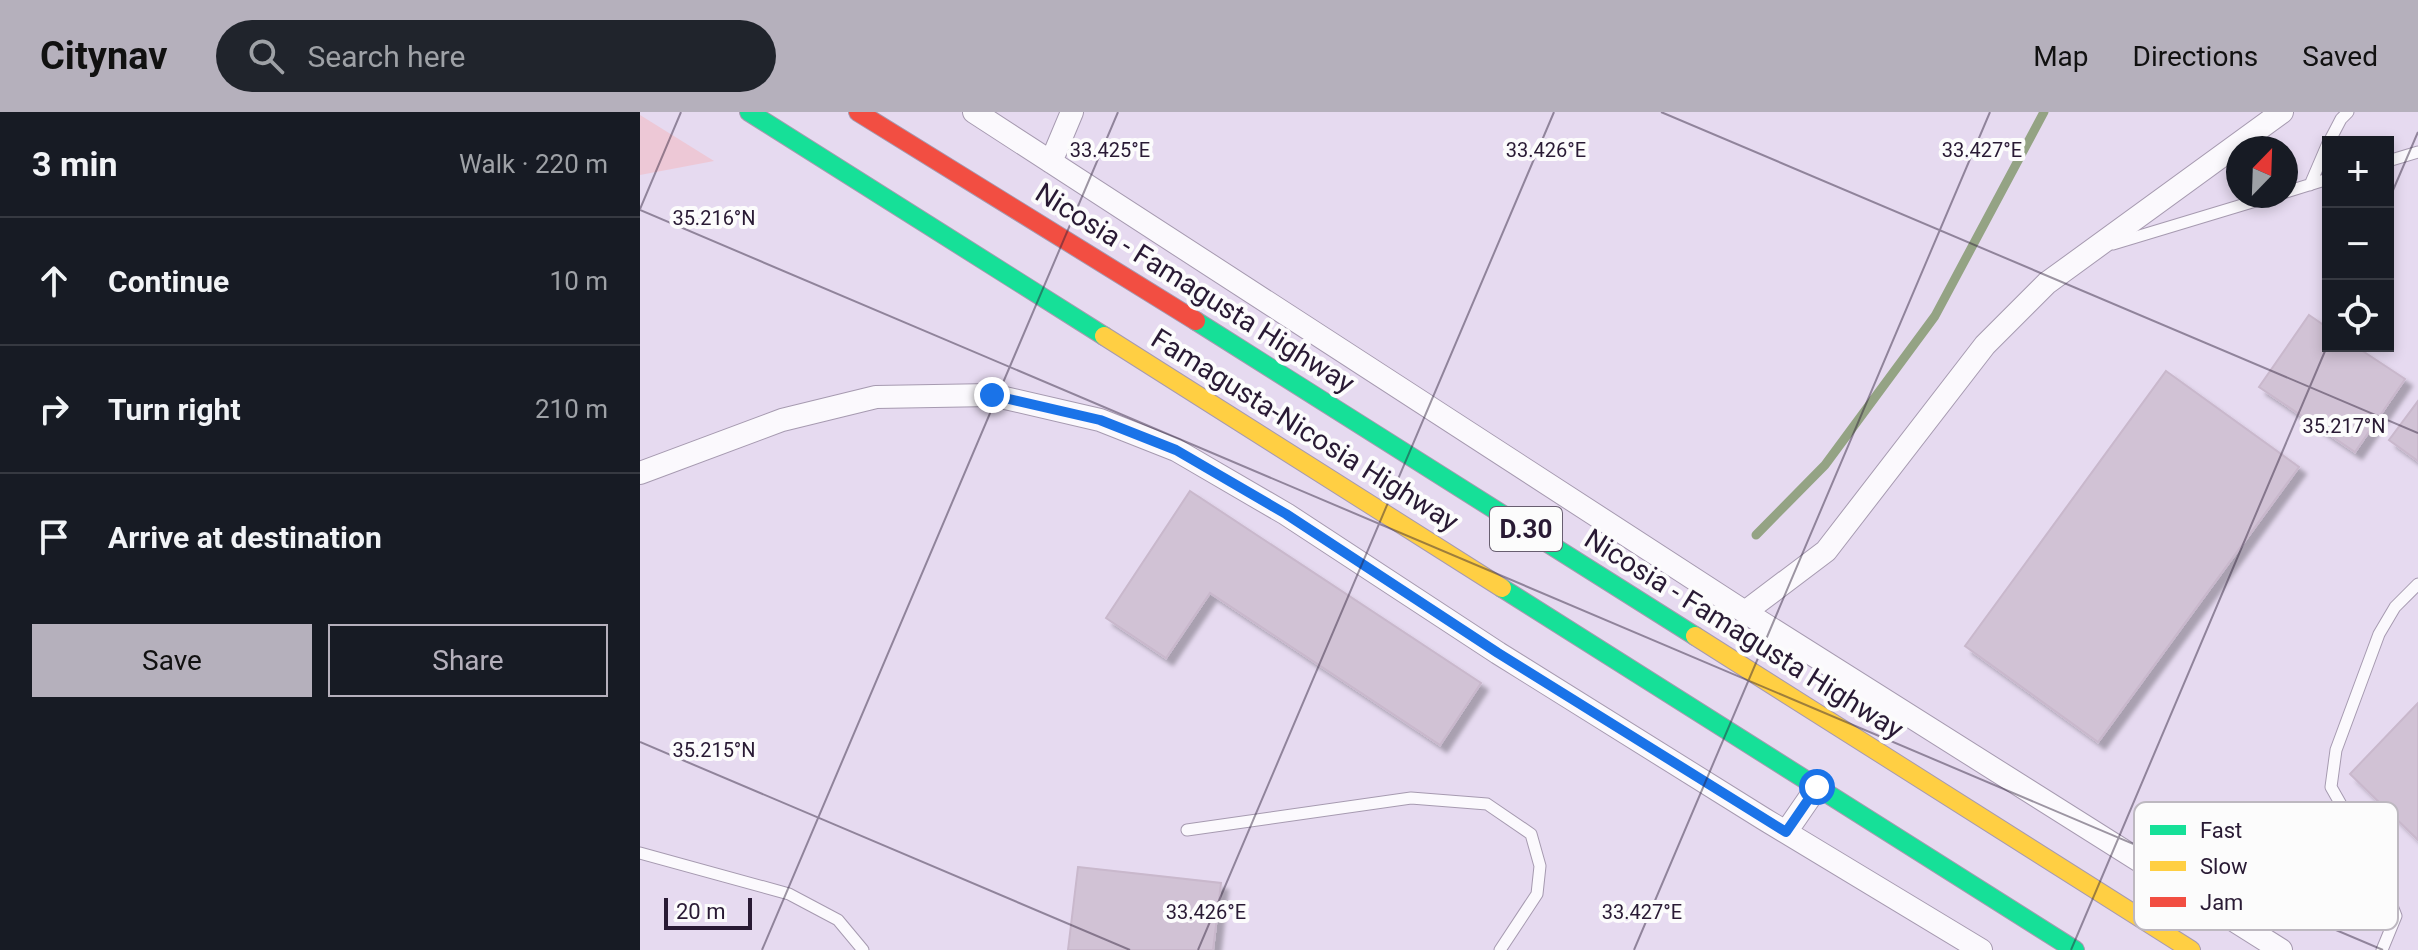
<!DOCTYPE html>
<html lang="en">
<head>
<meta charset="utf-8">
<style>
	:root { --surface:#171b24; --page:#20242c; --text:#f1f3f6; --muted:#9ea1a6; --line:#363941; --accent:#b5b0bc }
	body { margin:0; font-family:Roboto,sans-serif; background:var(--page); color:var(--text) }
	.controls { position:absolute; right:24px; top:24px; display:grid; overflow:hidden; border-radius:0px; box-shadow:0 4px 12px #0003 }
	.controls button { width:72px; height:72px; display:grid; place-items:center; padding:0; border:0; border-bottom:2px solid var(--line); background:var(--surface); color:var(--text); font:40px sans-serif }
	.compass { position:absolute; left:1586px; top:24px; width:72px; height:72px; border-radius:50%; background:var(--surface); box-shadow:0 4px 12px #0003; rotate:23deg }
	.scale { position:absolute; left:24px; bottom:20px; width:88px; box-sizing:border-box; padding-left:8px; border:4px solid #291a34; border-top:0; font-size:22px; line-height:28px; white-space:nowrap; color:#291a34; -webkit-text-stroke:6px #fcfcfc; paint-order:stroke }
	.stop { position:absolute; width:24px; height:24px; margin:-18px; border:6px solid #1a73e8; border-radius:50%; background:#fff }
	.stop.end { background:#1a73e8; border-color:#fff; box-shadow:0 2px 8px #0008 }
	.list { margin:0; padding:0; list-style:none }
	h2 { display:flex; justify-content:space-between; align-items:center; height:104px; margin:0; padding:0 32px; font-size:34px }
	h2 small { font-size:26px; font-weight:400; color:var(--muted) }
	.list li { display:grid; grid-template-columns:52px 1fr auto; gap:24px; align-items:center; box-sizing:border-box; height:128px; padding:0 32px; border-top:2px solid var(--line) }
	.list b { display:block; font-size:30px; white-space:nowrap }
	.list em { font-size:26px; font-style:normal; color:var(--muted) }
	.actions { display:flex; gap:16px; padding:24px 32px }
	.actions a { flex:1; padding:18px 0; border:2px solid var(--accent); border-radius:0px; text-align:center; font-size:28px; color:var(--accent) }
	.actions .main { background:var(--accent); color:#111 }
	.icon { flex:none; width:44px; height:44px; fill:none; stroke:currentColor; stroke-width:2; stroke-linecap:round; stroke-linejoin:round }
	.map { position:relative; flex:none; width:1778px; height:838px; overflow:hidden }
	header { display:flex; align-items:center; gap:48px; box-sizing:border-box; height:112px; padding:0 40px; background:var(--accent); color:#111 }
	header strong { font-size:38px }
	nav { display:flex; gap:44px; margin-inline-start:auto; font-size:28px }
	.search { width:560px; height:72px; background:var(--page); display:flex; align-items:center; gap:20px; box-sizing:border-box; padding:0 28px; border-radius:44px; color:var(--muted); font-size:30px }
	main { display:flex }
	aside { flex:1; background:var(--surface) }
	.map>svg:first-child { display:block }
	.green { fill:#edc8d6 }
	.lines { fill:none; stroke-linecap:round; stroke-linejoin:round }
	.stream { stroke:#94a384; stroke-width:9 }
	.building { fill:#d1c2d5; stroke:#c9b8cc; stroke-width:2; filter:url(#shadow) }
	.lane-casing { stroke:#a69ab0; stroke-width:13 }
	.street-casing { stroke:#a69ab0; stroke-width:24 }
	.fast-casing { stroke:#a69ab0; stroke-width:20 }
	.slow-casing { stroke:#a69ab0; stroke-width:20 }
	.jam-casing { stroke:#a69ab0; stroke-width:20 }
	.lane { stroke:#fbf9fd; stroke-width:11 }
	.street { stroke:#fbf9fd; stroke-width:22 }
	.fast { stroke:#16e098; stroke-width:18 }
	.slow { stroke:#ffcf43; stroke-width:18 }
	.jam { stroke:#f24e42; stroke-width:18 }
	.route { stroke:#1a73e8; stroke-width:10 }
	.ticks { fill:none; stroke:#291a34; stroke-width:2; stroke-opacity:0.45 }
	.labels { text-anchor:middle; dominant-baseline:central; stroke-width:8; stroke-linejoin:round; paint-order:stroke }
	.shield { fill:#fcfcfc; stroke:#685e70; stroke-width:2 }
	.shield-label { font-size:26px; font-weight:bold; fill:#291a34 }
	.street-label { font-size:28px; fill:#291a34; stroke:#fcfcfc }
	.key { fill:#fcfcfc; stroke:#bdb8c0; stroke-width:2 }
	.key-label { font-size:22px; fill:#291a34 }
	.ticks-label { font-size:20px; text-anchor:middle; fill:#291a34; stroke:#fcfcfc; stroke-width:8; stroke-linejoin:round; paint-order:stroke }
</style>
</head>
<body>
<header>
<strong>Citynav</strong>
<div class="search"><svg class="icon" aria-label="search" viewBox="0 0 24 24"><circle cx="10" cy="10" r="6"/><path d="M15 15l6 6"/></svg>Search here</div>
<nav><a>Map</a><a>Directions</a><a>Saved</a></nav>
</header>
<main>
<aside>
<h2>3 min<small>Walk · 220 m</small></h2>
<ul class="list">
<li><svg class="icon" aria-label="ahead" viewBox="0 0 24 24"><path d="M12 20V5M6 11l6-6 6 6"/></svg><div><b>Continue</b></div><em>10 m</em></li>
<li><svg class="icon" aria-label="right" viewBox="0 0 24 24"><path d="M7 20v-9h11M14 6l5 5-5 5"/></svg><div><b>Turn right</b></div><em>210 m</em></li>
<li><svg class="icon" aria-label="arrive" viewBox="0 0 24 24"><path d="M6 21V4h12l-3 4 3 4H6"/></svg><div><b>Arrive at destination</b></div></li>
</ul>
<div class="actions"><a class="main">Save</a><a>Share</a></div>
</aside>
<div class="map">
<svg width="1778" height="838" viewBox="0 0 1778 838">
	<defs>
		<filter id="shadow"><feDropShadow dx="7" dy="7" stdDeviation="2" flood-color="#0004"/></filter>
	</defs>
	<rect width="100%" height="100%" fill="#e6daf0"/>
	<path class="green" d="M0 3 74 49 0 63Z"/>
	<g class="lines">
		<path class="stream" d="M1116 423 1185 353 1295 204 1404 0"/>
	</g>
	<path class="building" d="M1669 203 1688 216V234H1715L1765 267 1715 340 1619 275Z
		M1526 259 1659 355 1458 630 1325 534Z
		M1778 289V349L1749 328Z
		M550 379 841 571 800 633 570 481 526 546 466 506Z
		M1778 591V728L1710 662Z
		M438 755 581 771 573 838H428Z"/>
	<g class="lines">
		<g class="lane-casing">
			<path id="lane" d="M1689 30 1701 7 1708 0
				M1748 49 1778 40
				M1670 73 1688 31
				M1646 80 1688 67
				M1473 132 1632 84
				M547 718 771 686 847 692 891 722 900 754 897 782 860 838
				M0 741 149 782 198 808 223 838
				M1742 838 1756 804 1737 756 1691 675 1696 638 1739 522 1755 495 1778 472"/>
		</g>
		<g class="street-casing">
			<path id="street" d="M334 0 1105 500 1641 838
				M411 50 432 0
				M0 361 142 308 236 285 352 283 460 308 536 338 646 402 858 541 1124 707 1341 838
				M1105 500 1186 439 1345 233 1407 171 1642 0
				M1146 720 1177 675"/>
		</g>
		<g class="fast-casing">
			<path id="fast" d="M109 0 464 224
				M556 209 1055 524
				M862 476 1435 838"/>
		</g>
		<g class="slow-casing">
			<path id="slow" d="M464 224 862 476
				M1055 524 1551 838"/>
		</g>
		<g class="jam-casing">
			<path id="jam" d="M218 0 556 209"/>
		</g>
		<use href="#lane" class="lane"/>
		<use href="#street" class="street"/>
		<use href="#fast" class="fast"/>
		<use href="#slow" class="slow"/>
		<use href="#jam" class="jam"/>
	</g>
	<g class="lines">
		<path class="route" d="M352 283 460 308 536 338 646 402 858 541 1146 720 1177 675"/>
	</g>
	<path class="ticks" d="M1021 0 1778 321M1748 90 1778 20M0 97 41 0M0 98 1743 838M0 630 490 838M122 838 478 0M558 838 914 0M994 838 1350 0M1431 838 1688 232"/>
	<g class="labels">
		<rect class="shield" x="850" y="395" width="72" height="44" rx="6"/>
		<g class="shield-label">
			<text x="886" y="417">D.30</text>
		</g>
		<g class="street-label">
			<text transform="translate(555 176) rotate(32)">Nicosia - Famagusta Highway</text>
			<text transform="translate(665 318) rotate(32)">Famagusta-Nicosia Highway</text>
			<text transform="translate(1104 522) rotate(32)">Nicosia - Famagusta Highway</text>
		</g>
	</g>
	<rect x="1494" y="690" width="264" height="128" rx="12" class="key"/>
	<rect x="1510" y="713" width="36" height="10" fill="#16e098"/>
	<rect x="1510" y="749" width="36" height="10" fill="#ffcf43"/>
	<rect x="1510" y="785" width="36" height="10" fill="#f24e42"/>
	<g class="key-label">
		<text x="1560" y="726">Fast</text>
		<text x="1560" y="762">Slow</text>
		<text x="1560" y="798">Jam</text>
	</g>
	<g class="ticks-label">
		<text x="470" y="45">33.425°E</text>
		<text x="906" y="45">33.426°E</text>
		<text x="1342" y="45">33.427°E</text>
		<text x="74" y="113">35.216°N</text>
		<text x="1704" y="321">35.217°N</text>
		<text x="74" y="645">35.215°N</text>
		<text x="566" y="807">33.426°E</text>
		<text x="1002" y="807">33.427°E</text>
	</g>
</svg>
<div class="controls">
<button>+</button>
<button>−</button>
<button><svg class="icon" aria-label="locate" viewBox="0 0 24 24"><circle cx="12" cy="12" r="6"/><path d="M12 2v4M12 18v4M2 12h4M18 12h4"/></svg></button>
</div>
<svg class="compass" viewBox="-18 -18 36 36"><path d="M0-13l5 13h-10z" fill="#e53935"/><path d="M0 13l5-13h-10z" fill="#9ea1a6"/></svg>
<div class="scale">20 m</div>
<div class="stop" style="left:1177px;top:675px"></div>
<div class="stop end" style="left:352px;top:283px"></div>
</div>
</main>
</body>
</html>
